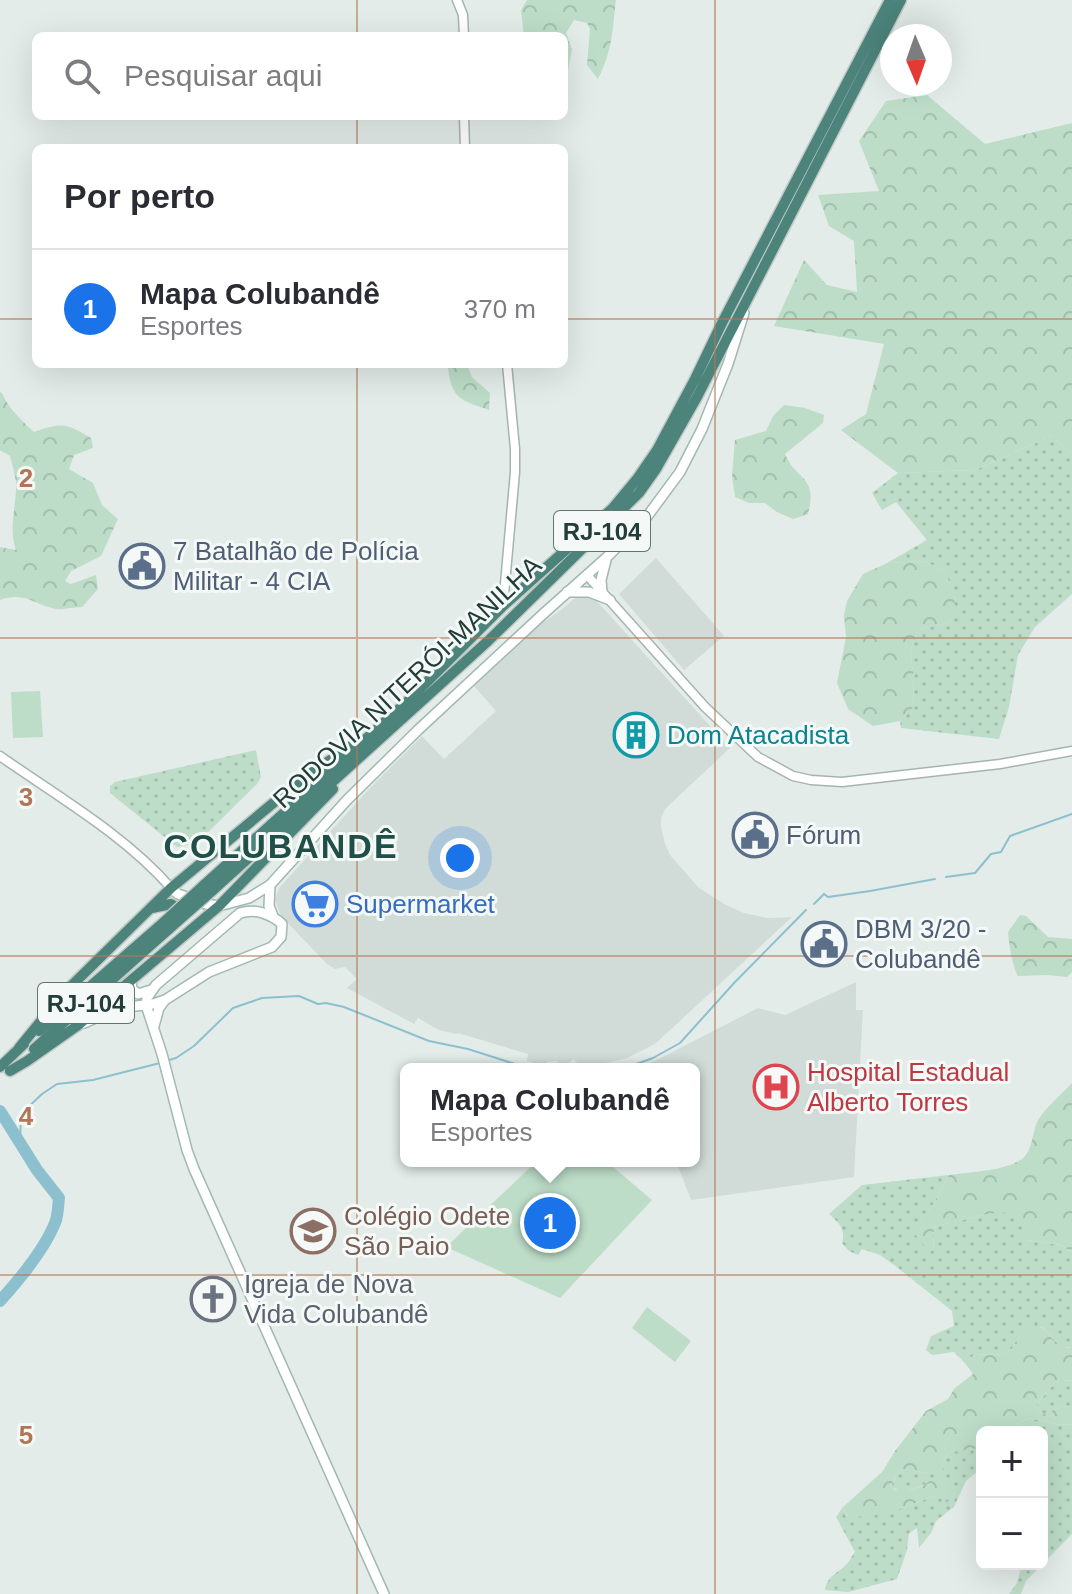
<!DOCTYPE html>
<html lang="pt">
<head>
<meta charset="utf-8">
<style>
	:root { --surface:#fff; --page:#f7f7f7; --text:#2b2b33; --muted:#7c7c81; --line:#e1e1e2; --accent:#1a73e8 }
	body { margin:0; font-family:Arial,sans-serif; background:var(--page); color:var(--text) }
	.controls { position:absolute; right:24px; bottom:24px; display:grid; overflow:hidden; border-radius:12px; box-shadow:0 8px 32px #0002 }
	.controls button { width:72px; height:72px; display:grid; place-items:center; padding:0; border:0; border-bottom:2px solid var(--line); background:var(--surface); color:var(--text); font:40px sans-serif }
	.compass { position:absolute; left:880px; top:24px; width:72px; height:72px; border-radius:50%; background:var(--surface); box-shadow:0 8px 32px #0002; rotate:178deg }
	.you { position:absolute; left:460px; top:858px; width:28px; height:28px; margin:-20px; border:6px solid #fff; border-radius:50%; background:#1a73e8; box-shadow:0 0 0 12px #1a73e833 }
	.badge { display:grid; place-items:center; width:52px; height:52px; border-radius:50%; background:var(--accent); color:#fff; font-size:26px; font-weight:700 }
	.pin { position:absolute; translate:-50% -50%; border:4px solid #fff; box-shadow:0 2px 8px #0006 }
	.popup { position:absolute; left:400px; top:1063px; width:300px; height:104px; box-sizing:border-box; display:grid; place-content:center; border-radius:12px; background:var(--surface); filter:drop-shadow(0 2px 6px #0005); font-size:26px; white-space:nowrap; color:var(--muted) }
	.popup b { font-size:30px; color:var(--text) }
	.popup::after { content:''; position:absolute; left:50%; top:100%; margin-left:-16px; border:16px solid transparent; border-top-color:var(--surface) }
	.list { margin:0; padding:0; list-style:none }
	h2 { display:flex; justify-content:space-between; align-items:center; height:104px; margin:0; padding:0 32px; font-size:34px }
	h2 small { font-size:26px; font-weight:400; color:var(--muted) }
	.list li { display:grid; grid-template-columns:52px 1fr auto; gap:24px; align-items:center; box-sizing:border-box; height:120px; padding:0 32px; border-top:2px solid var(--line) }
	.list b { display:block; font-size:30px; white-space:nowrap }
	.list p { margin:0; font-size:26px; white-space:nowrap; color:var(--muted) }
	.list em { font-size:26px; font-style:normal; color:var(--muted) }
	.icon { flex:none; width:44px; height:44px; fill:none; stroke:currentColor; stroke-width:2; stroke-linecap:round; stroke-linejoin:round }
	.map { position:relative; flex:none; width:1072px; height:1594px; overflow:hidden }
	.search { position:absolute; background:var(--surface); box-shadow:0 8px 32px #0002; left:32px; top:32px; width:536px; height:88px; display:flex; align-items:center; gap:20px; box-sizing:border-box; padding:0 28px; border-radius:12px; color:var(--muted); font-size:30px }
	.panel { position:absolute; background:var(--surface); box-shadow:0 8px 32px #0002; left:32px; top:144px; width:536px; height:224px; border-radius:12px }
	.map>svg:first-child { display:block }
	.built { fill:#d1dcd8 }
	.grass { fill:url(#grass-dots) }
	.forest { fill:url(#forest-crowns) }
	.pitch { fill:#bdddc8 }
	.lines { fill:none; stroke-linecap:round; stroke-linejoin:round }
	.stream { stroke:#8dc0cf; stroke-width:2 }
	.river { stroke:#8dc0cf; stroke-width:12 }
	.tertiary-casing { stroke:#a6b4b0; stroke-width:11 }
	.secondary-casing { stroke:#a2b8b2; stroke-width:12 }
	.trunk-casing { stroke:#c1c9c7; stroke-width:13 }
	.tertiary { stroke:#fff; stroke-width:8 }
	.secondary { stroke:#fff; stroke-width:9 }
	.trunk { stroke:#4c847c; stroke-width:10 }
	.trunk-bridge-casing { stroke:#c1c9c7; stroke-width:13; stroke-linecap:butt }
	.trunk-bridge { stroke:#4c847c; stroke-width:10 }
	.grid { fill:none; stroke:#b07655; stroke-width:2; stroke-opacity:0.55 }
	.labels { text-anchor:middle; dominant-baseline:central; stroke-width:6; stroke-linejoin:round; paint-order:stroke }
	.shield { fill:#f4f9f7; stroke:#627571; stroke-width:2 }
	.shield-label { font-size:24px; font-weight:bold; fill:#233d38 }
	.service-label { font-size:26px; fill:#4e5e75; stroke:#f4f9f7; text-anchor:start }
	.street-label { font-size:26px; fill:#233d38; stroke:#f4f9f7 }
	.culture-label { font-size:26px; fill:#0d838f; stroke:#f4f9f7; text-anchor:start }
	.shop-label { font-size:26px; fill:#366cbe; stroke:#f4f9f7; text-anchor:start }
	.health-label { font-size:26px; fill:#be3a42; stroke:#f4f9f7; text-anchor:start }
	.education-label { font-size:26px; fill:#785e54; stroke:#f4f9f7; text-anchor:start }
	.worship-label { font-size:26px; fill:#5b616d; stroke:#f4f9f7; text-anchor:start }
	.district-label { font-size:34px; font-weight:bold; letter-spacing:2px; fill:#204f47; stroke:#f4f9f7 }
	.grid-label { font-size:26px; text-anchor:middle; font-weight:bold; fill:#b07655; stroke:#f4f9f7; stroke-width:6; stroke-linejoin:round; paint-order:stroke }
</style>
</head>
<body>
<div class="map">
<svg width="1072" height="1594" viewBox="0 0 1072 1594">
	<defs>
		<pattern id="grass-dots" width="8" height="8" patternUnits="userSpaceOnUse" patternTransform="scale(2)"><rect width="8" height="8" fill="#bdddc8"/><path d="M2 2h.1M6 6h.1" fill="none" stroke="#a2bfad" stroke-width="1.8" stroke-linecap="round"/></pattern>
		<pattern id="forest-crowns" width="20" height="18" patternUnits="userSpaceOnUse" patternTransform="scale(2)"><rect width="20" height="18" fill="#bdddc8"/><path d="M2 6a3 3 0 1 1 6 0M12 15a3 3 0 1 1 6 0" fill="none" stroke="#a2bfad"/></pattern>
	</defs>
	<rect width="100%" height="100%" fill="#e3ece9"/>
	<path class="built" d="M656 558 724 636 684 670 619 594Z
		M579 595 594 598 730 748 665 809 661 818V827L665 844 670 855 699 888 726 905 744 913 768 918 792 917 655 1044 627 1058 582 1068 574 1059 562 1067 557 1061 547 1062 545 1066 527 1061 528 1054 458 1033 456 1034 439 1030 418 1018 414 1024 347 988 357 979 345 967 335 969 327 964 281 916 275 900 279 888 370 788 422 736 444 759 496 711 474 686 533 629 557 613Z
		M856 982V1010H863L854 1177 691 1200 676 1161H694V1069L641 1068 758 1008 785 1015Z"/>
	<path class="grass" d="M1051 436 1072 453V594L1035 627 1018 655 1009 707 999 739 901 728 900 721 913 706 914 678 910 652 917 631C933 624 941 628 955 617L954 595 945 572 925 561 887 563 927 540 896 502 882 510 872 493 898 473 975 470Z
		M256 750 261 777 257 784 201 839 192 844 177 847 110 793V786L115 782Z
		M949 1175 931 1208 916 1224 934 1250 933 1233 936 1226 988 1214 1014 1211 1026 1226V1240L1061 1245 1072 1252V1348L1059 1346 1042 1327 1026 1330 1019 1336 1012 1349 1001 1354 974 1355 965 1363 954 1352 932 1355 926 1350 931 1336 954 1326 952 1311 898 1268 880 1255 862 1249 858 1255 849 1251 842 1243C846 1229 839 1223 829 1214L862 1185Z
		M1072 1380V1406L1061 1407 1044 1414 1035 1407 1055 1382Z
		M1029 1418 1060 1425 1072 1424V1534L1026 1581 1021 1594H1009L1017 1583 1022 1564H1042V1432H1008L1019 1423Z
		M982 1447V1468L966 1481 954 1507 936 1521 931 1533 919 1548 917 1528 909 1533 907 1550 897 1579 848 1592 825 1590C827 1576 838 1573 847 1564 850 1560 852 1556 855 1552L836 1517 843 1507 846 1516C867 1513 891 1513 911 1505 920 1502 926 1498 935 1496L931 1480C919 1488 904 1495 891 1487L896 1476 903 1469 928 1473 942 1464 949 1452 969 1450Z"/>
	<path class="forest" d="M527 0H616C612 32 613 49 598 79L587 65 590 29 587 23 574 20 566 33 572 49 568 70 564 71V36H524L521 10Z
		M927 95 985 144 1072 123V453L1051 436 975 470 898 473 841 430 866 414 884 344 774 326 804 260 827 285 857 292 854 241 829 226 818 195 879 191 859 141 886 101Z
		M442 364H467L472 377 490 393 489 410C461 400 452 400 448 368Z
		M0 392 2 393C9 409 21 420 34 432 62 422 66 423 91 438L93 448 74 455 69 469 93 483 102 505 118 519 101 556 71 571 65 581 71 584 96 575 98 589 82 607C74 607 64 610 56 609 33 605 27 591 0 600V547L16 550C8 527 17 505 16 482 15 474 12 464 10 456L0 450Z
		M784 405 805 408 824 415 823 423 785 454C797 482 818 475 808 514L793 519 777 512 765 503H749L735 497 732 476 735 440 766 431 773 416Z
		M925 561 945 572 954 594 956 617C940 628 933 624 917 631L910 652 914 678 913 707 900 721 873 726 848 709 837 683 846 637 844 615 847 601 863 574 887 563Z
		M1020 915 1026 916 1048 937 1072 939V972L1067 977 1047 975 1018 976C1012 966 1009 945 1008 932Z
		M1072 1083V1252L1061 1245 1026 1240V1226L1013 1212 988 1214 936 1226 933 1233 934 1250 929 1252 914 1233 916 1224 931 1208 949 1175C970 1172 1005 1171 1022 1159 1033 1151 1032 1132 1038 1120 1046 1107 1061 1095 1072 1083Z
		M1035 1324C1051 1330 1051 1347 1072 1348V1380L1055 1382 1035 1407 1044 1414 1061 1407 1072 1406V1424L1060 1425 1029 1418 1019 1423 1008 1432H982V1447L969 1450 949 1452 942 1464 944 1470 928 1473 903 1469 896 1476 891 1486 895 1490H911L922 1486 931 1480 952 1481 948 1503 935 1496C926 1498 919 1502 911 1505 893 1512 864 1520 846 1515L843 1507 882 1472 895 1451 926 1411 948 1399 954 1389 973 1374 965 1363 974 1355 1001 1354 1012 1349 1019 1336 1025 1330Z"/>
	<path class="pitch" d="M40 691 43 737 13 738 11 692Z
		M537 1161H606L652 1200 560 1298 446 1247Z
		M647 1307 691 1341 675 1362 632 1328Z"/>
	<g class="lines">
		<path class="stream" d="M946 877 975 873 991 854 1001 852 1010 836 1072 814
			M814 904 824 894 828 897 870 891 935 879
			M166 1061 176 1058 194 1046 233 1008 262 998 299 996 318 1004 326 1003 344 1007 429 1041 468 1049 531 1069
			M622 1069 653 1058 680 1043 735 982 806 910
			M20 1143 21 1114 42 1094 57 1084 93 1080 160 1063"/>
		<path class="river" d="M0 1111 37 1170 59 1198C58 1206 58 1216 55 1223 44 1250 19 1280 0 1301"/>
		<g class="tertiary-casing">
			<path id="tertiary" d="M457 0 463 15 464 36
				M464 116 465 148
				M587 575 705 707 758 757 793 776 811 780 842 782 1000 764 1072 751
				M503 606 515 472V449L507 364
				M0 756C57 796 125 835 171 888"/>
		</g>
		<g class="secondary-casing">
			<path id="secondary" d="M567 592H589L610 600
				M602 592 601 580 606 560
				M270 885 269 906 273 916
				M171 888 178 894 206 904 219 906 249 898 270 885 347 800 418 730 542 615 607 557 646 518 680 472 702 429 728 364 744 313
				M131 982 132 989 138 994 151 990
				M84 1023 119 1008 153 1004 165 1000
				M154 1026 159 1008 165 1000 209 972 272 947 281 937 282 924C271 914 255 908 240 913L156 985 147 998 146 1005 162 1054 187 1150 194 1169 384 1594"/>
		</g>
		<g class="trunk-casing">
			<path id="trunk" d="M204 885 408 701 503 606 613 508 637 479 657 450 695 379 722 323 890 0
				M212 891 488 641 639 493 656 469 697 397 901 0
				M152 908 171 904 183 911
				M39 1031 164 922
				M19 1048 64 993 171 888 301 780 351 746
				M34 1049 169 929
				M0 1067 24 1044
				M10 1071 27 1061 77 1026 219 906 333 789"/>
		</g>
		<use href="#tertiary" class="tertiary"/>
		<use href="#secondary" class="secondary"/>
		<use href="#trunk" class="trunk"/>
		<g class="trunk-bridge-casing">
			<path id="trunk-bridge" d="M164 922 204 885
				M169 929 212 891"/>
		</g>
		<use href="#trunk-bridge" class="trunk-bridge"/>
	</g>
	<path class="grid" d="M357 0V36M715 0V1594M357 116V148M0 319H36M564 319H1072M357 364V1594M0 638H1072M0 956H1072M0 1275H1072"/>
	<defs>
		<g id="civic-ring" transform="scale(2.3)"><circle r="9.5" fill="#f4f9f7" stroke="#5c6f8a" stroke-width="1.5"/><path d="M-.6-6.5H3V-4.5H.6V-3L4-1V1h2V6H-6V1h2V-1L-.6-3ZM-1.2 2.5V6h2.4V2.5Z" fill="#5c6f8a"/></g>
		<g id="building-ring" transform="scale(2.3)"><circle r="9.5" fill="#f4f9f7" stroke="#0f9aa8" stroke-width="1.5"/><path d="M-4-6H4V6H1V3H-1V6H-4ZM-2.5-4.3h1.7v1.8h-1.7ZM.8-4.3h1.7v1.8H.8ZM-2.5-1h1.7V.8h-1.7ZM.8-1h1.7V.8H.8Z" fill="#0f9aa8"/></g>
		<g id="supermarket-ring" transform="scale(2.3)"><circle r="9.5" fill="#f4f9f7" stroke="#3f7fe0" stroke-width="1.5"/><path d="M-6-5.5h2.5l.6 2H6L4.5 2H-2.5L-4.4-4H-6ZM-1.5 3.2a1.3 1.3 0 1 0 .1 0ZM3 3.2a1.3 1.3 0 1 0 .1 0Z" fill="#3f7fe0"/></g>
		<g id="hospital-ring" transform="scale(2.3)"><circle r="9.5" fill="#f4f9f7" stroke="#e0444e" stroke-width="1.5"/><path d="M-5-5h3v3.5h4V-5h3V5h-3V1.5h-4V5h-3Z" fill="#e0444e"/></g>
		<g id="school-ring" transform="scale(2.3)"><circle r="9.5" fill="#f4f9f7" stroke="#8d6e63" stroke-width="1.5"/><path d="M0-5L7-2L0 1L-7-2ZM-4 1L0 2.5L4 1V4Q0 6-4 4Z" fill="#8d6e63"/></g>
		<g id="church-ring" transform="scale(2.3)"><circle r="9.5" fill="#f4f9f7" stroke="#6b7280" stroke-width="1.5"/><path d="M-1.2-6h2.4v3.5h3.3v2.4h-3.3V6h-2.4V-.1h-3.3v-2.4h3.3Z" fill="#6b7280"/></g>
	</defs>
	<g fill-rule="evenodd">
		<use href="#civic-ring" x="142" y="566"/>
		<use href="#building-ring" x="636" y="735"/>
		<use href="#civic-ring" x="755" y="835"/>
		<use href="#supermarket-ring" x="315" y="904"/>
		<use href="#civic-ring" x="824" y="944"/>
		<use href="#hospital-ring" x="776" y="1087"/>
		<use href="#school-ring" x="313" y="1231"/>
		<use href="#church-ring" x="213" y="1299"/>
	</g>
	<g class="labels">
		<g class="shield">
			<rect x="554" y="511" width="96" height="40" rx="6"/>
			<rect x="38" y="983" width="96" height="40" rx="6"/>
		</g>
		<g class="shield-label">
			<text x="602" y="531">RJ-104</text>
			<text x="86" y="1003">RJ-104</text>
		</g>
		<g class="service-label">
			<text x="173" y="551">7 Batalhão de Polícia<tspan x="173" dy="30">Militar - 4 CIA</tspan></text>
			<text x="786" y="835">Fórum</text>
			<text x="855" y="929">DBM 3/20 -<tspan x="855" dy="30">Colubandê</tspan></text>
		</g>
		<g class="street-label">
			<text transform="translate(407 682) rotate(-43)">RODOVIA NITERÓI-MANILHA</text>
		</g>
		<g class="culture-label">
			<text x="667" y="735">Dom Atacadista</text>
		</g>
		<g class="shop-label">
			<text x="346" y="904">Supermarket</text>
		</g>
		<g class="health-label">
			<text x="807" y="1072">Hospital Estadual<tspan x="807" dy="30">Alberto Torres</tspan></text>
		</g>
		<g class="education-label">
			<text x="344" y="1216">Colégio Odete<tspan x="344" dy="30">São Paio</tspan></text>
		</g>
		<g class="worship-label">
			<text x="244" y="1284">Igreja de Nova<tspan x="244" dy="30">Vida Colubandê</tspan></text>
		</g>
		<g class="district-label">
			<text x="281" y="846">COLUBANDÊ</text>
		</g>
	</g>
	<g class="grid-label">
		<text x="26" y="487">2</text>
		<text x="26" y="806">3</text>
		<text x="26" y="1125">4</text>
		<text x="26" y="1444">5</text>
	</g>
</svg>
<div class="controls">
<button>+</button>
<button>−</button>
</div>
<svg class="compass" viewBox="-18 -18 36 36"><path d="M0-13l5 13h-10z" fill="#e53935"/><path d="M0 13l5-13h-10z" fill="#7c7c81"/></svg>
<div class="you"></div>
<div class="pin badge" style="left:550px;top:1223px">1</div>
<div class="popup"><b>Mapa Colubandê</b>Esportes</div>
<div class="search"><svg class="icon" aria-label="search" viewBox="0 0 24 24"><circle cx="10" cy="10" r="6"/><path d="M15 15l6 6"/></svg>Pesquisar aqui</div>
<section class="panel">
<h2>Por perto<small></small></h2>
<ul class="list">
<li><span class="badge">1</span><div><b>Mapa Colubandê</b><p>Esportes</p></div><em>370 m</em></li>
</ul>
</section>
</div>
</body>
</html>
